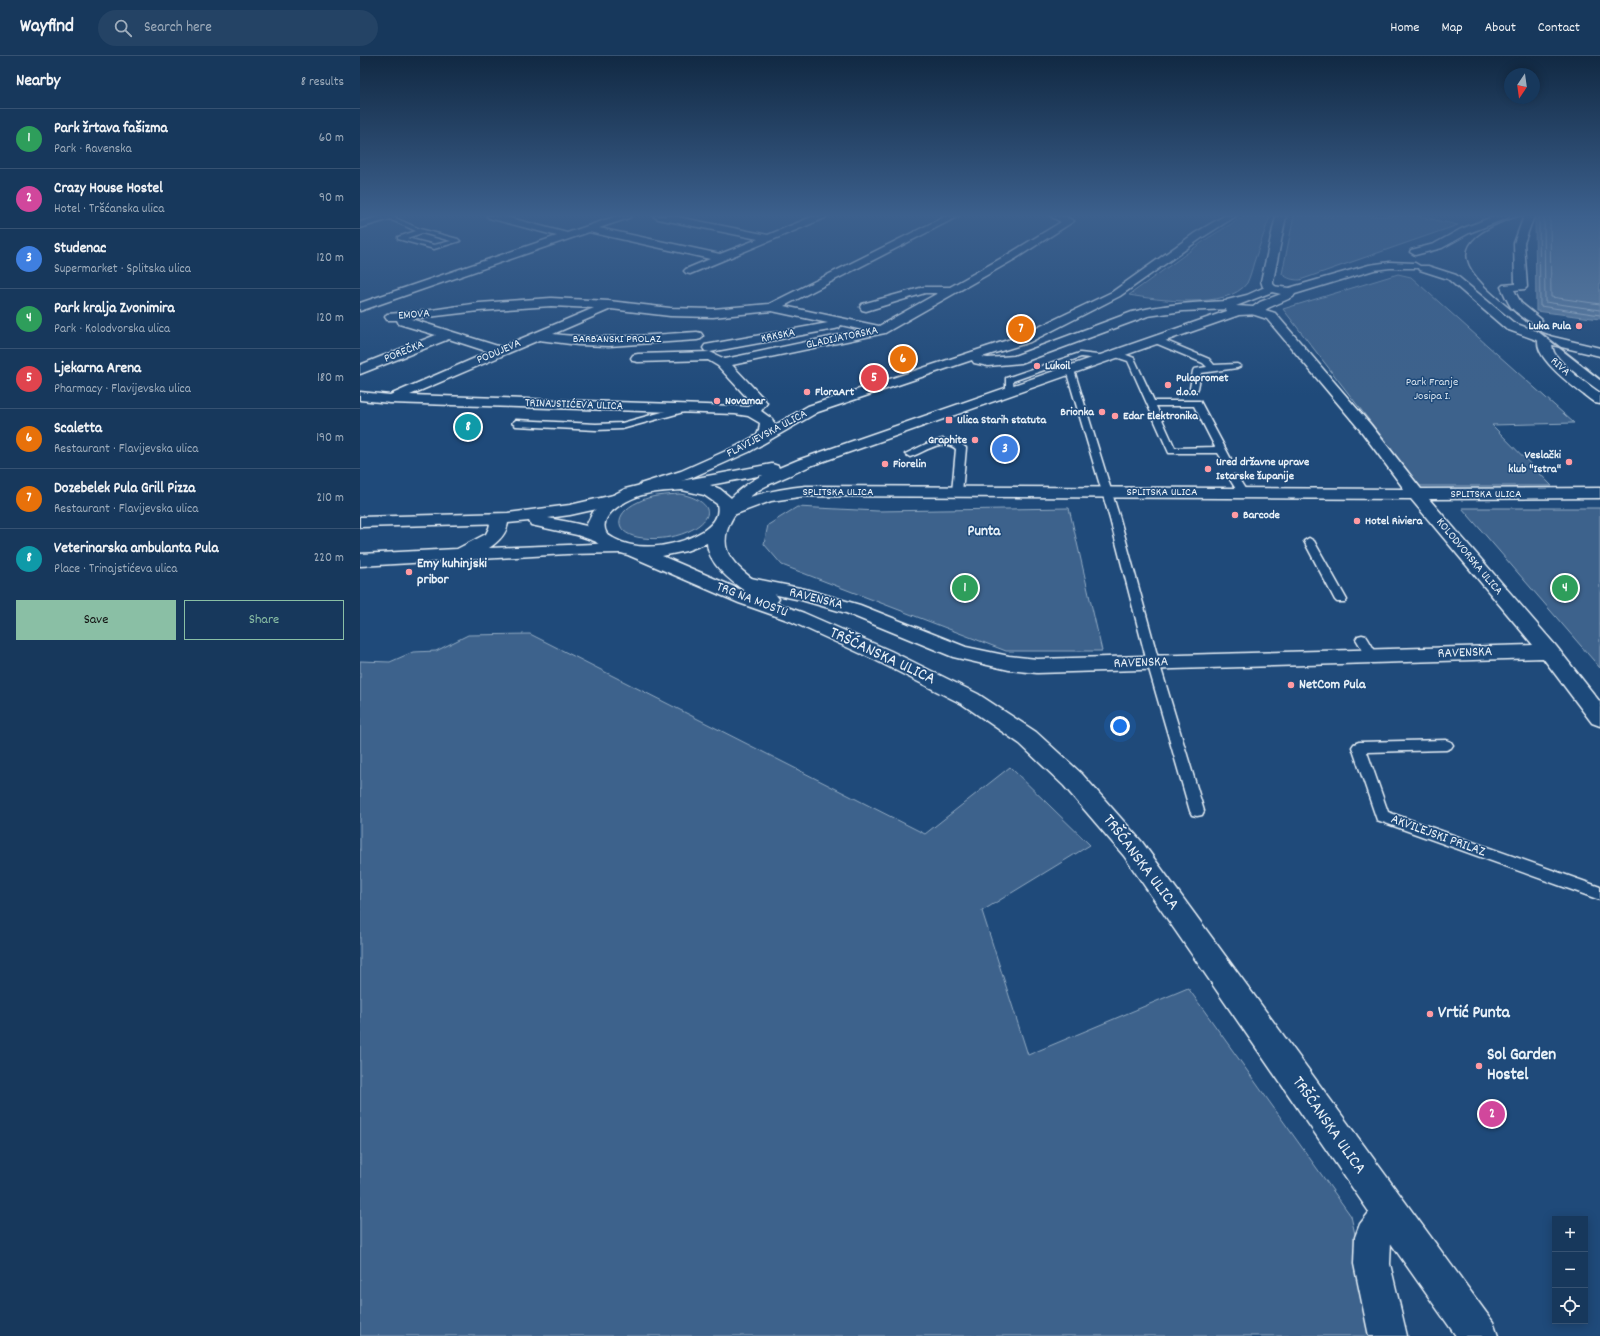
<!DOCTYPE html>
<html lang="en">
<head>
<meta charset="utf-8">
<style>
	:root { --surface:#17385c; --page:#244365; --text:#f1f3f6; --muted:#9eacbb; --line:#365272; --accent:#8abfa5 }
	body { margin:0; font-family:Dekko,sans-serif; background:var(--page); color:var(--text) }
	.controls { position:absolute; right:12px; bottom:12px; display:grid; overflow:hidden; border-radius:0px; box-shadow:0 2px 10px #0003 }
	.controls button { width:36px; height:36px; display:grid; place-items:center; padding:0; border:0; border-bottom:1px solid var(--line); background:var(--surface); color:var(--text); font:20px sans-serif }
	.compass { position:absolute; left:1144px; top:12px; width:36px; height:36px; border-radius:50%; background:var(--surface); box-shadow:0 2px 10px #0003; rotate:193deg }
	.you { position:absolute; left:760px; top:670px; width:14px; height:14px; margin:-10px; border:3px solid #fff; border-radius:50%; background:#1a73e8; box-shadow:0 0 0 6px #1a73e833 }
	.badge { display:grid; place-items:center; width:26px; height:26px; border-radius:50%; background:var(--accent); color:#fff; font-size:13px; font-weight:700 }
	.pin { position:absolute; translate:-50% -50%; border:2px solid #fff; box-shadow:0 1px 4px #0006 }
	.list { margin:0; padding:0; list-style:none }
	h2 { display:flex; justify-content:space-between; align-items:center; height:52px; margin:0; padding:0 16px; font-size:17px }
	h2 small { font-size:13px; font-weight:400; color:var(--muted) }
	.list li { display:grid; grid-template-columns:26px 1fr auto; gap:12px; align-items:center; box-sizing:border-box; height:60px; padding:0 16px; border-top:1px solid var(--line) }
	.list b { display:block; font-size:15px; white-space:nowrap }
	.list p { margin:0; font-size:13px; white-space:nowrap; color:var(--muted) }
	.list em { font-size:13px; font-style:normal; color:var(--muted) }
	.actions { display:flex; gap:8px; padding:12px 16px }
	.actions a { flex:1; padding:9px 0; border:1px solid var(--accent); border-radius:0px; text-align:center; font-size:14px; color:var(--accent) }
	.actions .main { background:var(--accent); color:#111 }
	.icon { flex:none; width:22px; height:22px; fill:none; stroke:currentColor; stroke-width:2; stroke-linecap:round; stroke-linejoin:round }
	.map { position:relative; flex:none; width:1240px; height:1280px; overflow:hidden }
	header { display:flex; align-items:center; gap:24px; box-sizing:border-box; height:56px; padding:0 20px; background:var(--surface); border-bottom:1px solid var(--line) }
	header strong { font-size:19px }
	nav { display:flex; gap:22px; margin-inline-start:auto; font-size:14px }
	.search { width:280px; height:36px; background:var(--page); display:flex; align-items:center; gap:10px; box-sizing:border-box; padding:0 14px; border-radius:22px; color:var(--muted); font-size:15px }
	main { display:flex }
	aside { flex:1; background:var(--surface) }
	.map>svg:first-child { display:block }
	.green { fill:#3c628c; stroke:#92aac2 }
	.water { fill:#6685a7; stroke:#9ab0c7 }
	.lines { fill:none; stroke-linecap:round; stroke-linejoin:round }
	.shore { stroke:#b4c6d8; stroke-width:1 }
	.lane-casing { stroke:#e8f1f8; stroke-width:3 }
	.street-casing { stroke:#e8f1f8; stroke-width:3 }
	.secondary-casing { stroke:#e8f1f8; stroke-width:3 }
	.primary-casing { stroke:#e8f1f8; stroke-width:3 }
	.lane { fill:#1f4a7a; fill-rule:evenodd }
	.street { fill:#1f4a7a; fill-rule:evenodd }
	.secondary { fill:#1f4a7a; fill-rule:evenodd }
	.primary { fill:#1f4a7a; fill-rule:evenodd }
	.rail-far1 { stroke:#e8f1f8; stroke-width:1.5 }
	.rail { stroke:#e8f1f8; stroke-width:2 }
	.poi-dot { fill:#ff9aa2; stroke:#1f4a7a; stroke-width:1.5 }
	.labels { text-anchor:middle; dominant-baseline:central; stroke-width:3; stroke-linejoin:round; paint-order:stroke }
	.far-street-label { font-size:12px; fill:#e8f1f8; stroke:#1f4a7a }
	.far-poi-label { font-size:12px; font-weight:bold; fill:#e8f1f8; stroke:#1f4a7a; text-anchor:start }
	.far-park-label { font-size:12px; fill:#d7e3ed; stroke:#1f4a7a }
	.poi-label { font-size:14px; font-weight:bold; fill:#e8f1f8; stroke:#1f4a7a; text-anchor:start }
	.street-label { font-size:14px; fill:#e8f1f8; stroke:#1f4a7a }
	.neighbourhood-label { font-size:15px; font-weight:bold; fill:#e8f1f8; stroke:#1f4a7a }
	.near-street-label { font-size:17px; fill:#e8f1f8; stroke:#1f4a7a }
	.near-poi-label { font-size:17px; font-weight:bold; fill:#e8f1f8; stroke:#1f4a7a; text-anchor:start }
</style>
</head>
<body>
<header>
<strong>Wayfind</strong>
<div class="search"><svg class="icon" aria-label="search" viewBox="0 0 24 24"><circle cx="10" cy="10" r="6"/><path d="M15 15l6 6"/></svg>Search here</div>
<nav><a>Home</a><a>Map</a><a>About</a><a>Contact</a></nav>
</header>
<main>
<aside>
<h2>Nearby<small>8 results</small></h2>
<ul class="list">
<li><span class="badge" style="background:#2e9e5b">1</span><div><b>Park žrtava fašizma</b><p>Park · Ravenska</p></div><em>60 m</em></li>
<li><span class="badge" style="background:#d1479c">2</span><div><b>Crazy House Hostel</b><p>Hotel · Tršćanska ulica</p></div><em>90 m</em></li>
<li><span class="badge" style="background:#3f7fe0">3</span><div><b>Studenac</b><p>Supermarket · Splitska ulica</p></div><em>120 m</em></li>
<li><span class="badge" style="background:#2e9e5b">4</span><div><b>Park kralja Zvonimira</b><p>Park · Kolodvorska ulica</p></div><em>120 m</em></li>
<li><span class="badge" style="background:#e0444e">5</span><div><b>Ljekarna Arena</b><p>Pharmacy · Flavijevska ulica</p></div><em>180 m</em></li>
<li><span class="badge" style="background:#e8710a">6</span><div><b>Scaletta</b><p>Restaurant · Flavijevska ulica</p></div><em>190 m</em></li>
<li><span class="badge" style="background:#e8710a">7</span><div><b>Dozebelek Pula Grill Pizza</b><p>Restaurant · Flavijevska ulica</p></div><em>210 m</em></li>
<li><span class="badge" style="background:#0f9aa8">8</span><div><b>Veterinarska ambulanta Pula</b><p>Place · Trinajstićeva ulica</p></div><em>220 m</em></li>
</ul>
<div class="actions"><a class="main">Save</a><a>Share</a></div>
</aside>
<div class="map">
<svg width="1240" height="1280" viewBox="0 0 1240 1280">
	<rect width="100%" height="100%" fill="#1f4a7a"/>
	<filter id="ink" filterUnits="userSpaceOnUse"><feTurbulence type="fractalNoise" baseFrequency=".025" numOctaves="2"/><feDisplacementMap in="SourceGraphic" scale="8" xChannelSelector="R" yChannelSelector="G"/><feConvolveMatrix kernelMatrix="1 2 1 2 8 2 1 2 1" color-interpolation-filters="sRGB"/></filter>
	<g filter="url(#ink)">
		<path class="green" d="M884 160H910C905 175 899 191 894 206 892 213 890 221 887 227 868 254 797 244 769 239L848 182Z
			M934 160H1057L1098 169 940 224C933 224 928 223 922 218Z
			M1038 218 1051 221 1214 367 1132 369 1192 430H1060L923 253Z
			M320 438C342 442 362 456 333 473 319 481 300 484 283 482 254 479 252 458 278 446 291 439 305 439 320 438Z
			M437 451 518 455 709 452 742 595H646L422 509 404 488 408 469Z
			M1102 452H1240V612Z
			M170 578 565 778 650 711 730 789 622 855 668 999 828 932 991 1160 1017 1280H0V605L30 606 53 596 76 595 108 579Z"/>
		<path class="water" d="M1191 160H1240V263L1176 255 1175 161Z"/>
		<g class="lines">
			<path class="shore" d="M1179 160 1180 250 1240 259
				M1184 160 1185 246 1240 254
				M1190 160 1191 241 1240 248"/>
			<g class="lane-casing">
				<path id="lane" d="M27 160H31L60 173 98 183 100 185 74 193 38 183V181L56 175 27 162ZM62 177 91 185 74 189 47 182Z
					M793 282H799L849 303 854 309 877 308 881 310 877 312 841 317 838 332 837 334H831L830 332 833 315 834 313 847 311 843 307 793 286Z
					M753 296H759L774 302 794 345H840L871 403 869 405H863L858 397H809L768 305 753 300ZM796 350H834L855 391 815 392Z
					M720 297 746 300 750 302 746 304 721 301 653 325 654 336 650 339 646 336V322Z
					M707 312H713L714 314 760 463 799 606 844 755 842 759 837 760 832 759 830 755 787 606 750 463 706 314Z
					M328 349 332 352 331 354 262 373 236 374 156 370 152 367 156 364 236 368 262 367Z
					M583 383 599 386 606 392 602 436 600 438 597 439 592 436 596 393C582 381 564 397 550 401L545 398 566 388Z
					M874 419 877 420 887 436 885 438 882 439 879 438 869 422Z
					M949 482 954 485 987 544 985 546H977L975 544 944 485Z
					M1002 579 1006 580 1008 583 1018 600 1016 603H1008L996 583 998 580Z
					M1086 684 1091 686 1093 689 1091 692 1086 694 1007 696 1028 756 1240 831V844L1017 764 992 691 994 688 999 686Z"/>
			</g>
			<g class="street-casing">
				<path id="street" d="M127 160H143L207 177 257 160H271L269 162 239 172 360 198 398 183 298 163 293 160H313L408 179 454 160H467L465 162 330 218 326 217 324 215 326 213 350 203 229 176 0 255V247L197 180 129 162Z
					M586 160H599L424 250 519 270 578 237H565L506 255 502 254 500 251 502 248 564 231H590L647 199 701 166 690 160H704L714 165 655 203 525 277 372 309 405 344 407 347 401 355 412 363 415 369 448 350 660 280 752 236 835 177 864 160H876L843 181 760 240 670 286 622 301 628 302 654 300 772 256C797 250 823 247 849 246 857 246 866 244 874 246L876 249 874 252 870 253 823 255 788 260 661 307 628 310 614 307 612 304 458 356 389 396 333 421 286 437 280 436 278 432 280 428 321 415 377 390 397 379 399 374 400 367 388 360 375 358 30 347 0 344V336L30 339 129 296 89 283 0 318V309L76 279 39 268 37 264H27L25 261 27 258 65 255 119 247 191 242 249 245 310 252 353 253 409 248ZM191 250 234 252 141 291 51 263 119 255ZM251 253 310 260 353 261 412 255 468 267 345 289 343 292 345 295 350 296 475 273 479 272 481 269 503 274 365 303 350 296 278 298 273 299 271 302 273 305 278 306 348 304 358 310 392 347 389 351 375 350 50 339 179 284 218 289 249 290 337 284 341 283 343 280 341 277 337 276C289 279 241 284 193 278Z
					M916 160H926L913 225V228L918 233 916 235 912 236 903 231 901 225Z
					M1164 160H1174L1164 187 1167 231 1165 233 1154 234 1161 247 1182 264 1180 267C1171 269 1157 258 1151 251 1147 245 1144 237 1141 231L1143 229 1155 228 1154 187Z
					M896 251 915 257 1011 369 1061 433 1240 432V442L1069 443 1196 590 1240 646V670L1232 667 1183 602 677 617 649 614 593 601 486 557 441 544 379 531 376 527 379 523 386 521 445 533 500 549 606 591 649 600 677 603 1173 589 1051 443 446 440 411 445 368 461 362 460 359 456 362 452C389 439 416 433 446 430L1044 433 1001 375 907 263 892 258 890 255 892 252Z
					M1185 279 1190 280C1193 285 1191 292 1195 298 1206 314 1225 326 1240 337V348L1235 347C1222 337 1167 300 1180 280Z
					M134 458C140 459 144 462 148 467 146 479 138 486 129 492L260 487 266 488 269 492 266 496 260 497 207 498 0 510V498L97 493 126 478 129 472 130 468 125 463 128 459Z
					M1030 1139 1042 1145 1048 1157 1042 1169 1031 1186 1030 1208 1047 1280H1009L994 1208 995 1181 1000 1168 1018 1145Z"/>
			</g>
			<g class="secondary-casing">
				<path id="secondary" d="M21 160H36L34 162 0 172V166Z
					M1135 160H1149L1147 162 1109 177 1082 192 1055 199 1050 196 1051 194 1074 188 1101 173Z
					M1185 279 1240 292V300L1180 286 1179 283 1180 280Z
					M258 438 264 439 266 443 264 447 210 459 188 462C202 465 241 470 249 482L246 486 240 487 217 479 171 469 169 465 148 467 0 471V461L148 457 210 449Z"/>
			</g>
			<g class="primary-casing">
				<path id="primary" d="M1030 206 1055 207 1060 210H1068L1096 219 1154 267 1190 280 1191 283 1190 286 1185 287 1146 273 1088 223 1060 214 1059 212H1030L1014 214 935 238 933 241 908 252 900 258 879 259 450 410C434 418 417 424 402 432 381 444 354 478 371 502 382 518 401 528 416 539L419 543 416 547 444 557 531 595 618 638 676 676 722 718 782 786 1133 1266 1138 1280H1096L1018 1169 764 800 704 730 660 688 602 648 517 605 430 565 379 547 268 499 247 493 237 487 228 476 227 468 233 456 240 448 251 440 265 433 289 427 326 424 412 408 418 410 419 412 438 404 867 255 864 249 867 244 887 239 905 231 912 230 929 232 1009 209ZM912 236 921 238 900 246 893 251 876 250ZM403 419C390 425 381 432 371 442L360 433 350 429ZM322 434 344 439 357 448C360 460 353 468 343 475 319 490 281 497 255 483 252 481 248 480 246 476 237 457 272 441 286 438 298 435 310 435 322 434ZM347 487C348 508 371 525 386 536L302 500 326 495Z"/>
			</g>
			<use href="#lane" class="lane"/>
			<use href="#street" class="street"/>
			<use href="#secondary" class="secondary"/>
			<use href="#primary" class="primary"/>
			<path class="rail-far1" d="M1157 258C1105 216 1075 187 1160 160"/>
			<path class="rail" d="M1156 257 1240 323"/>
		</g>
	</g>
	<linearGradient id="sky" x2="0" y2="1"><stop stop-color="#112943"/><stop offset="0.47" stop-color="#3c608d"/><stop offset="1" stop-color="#3c608d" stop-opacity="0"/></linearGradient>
	<rect width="1240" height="339" fill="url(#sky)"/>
	<g class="poi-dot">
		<circle cx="1219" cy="270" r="4"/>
		<circle cx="677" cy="310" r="4"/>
		<circle cx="808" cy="329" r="4"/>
		<circle cx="447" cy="336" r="4"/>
		<circle cx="357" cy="345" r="4"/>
		<circle cx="742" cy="356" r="4"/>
		<circle cx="755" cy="360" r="4"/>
		<rect x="585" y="360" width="8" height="8" rx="2"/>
		<circle cx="615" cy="384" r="4"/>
		<circle cx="1209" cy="406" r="4"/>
		<circle cx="525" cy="408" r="4"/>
		<circle cx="848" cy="413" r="4"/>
		<circle cx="875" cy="459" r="4"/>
		<circle cx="997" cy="465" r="4"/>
		<circle cx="49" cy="516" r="4"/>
		<circle cx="931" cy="629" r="4"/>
		<circle cx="1070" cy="958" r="4"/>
		<circle cx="1119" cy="1010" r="4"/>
	</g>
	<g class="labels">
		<g class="far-street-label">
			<text transform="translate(54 259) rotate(-5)">EMOVA</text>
			<text transform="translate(418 280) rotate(-11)">KRKSKA</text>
			<text transform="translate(482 282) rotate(-12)">GLADIJATORSKA</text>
			<text x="257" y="283">BARBANSKI PROLAZ</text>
			<text transform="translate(44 296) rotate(-22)">POREČKA</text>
			<text transform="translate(139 296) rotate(-23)">PODUJEVA</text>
			<text transform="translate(1200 311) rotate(42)">RIVA</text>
			<text transform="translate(214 349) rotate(2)">TRINAJSTIĆEVA ULICA</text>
			<text transform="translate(407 378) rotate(-28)">FLAVIJEVSKA ULICA</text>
			<text x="478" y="436">SPLITSKA ULICA</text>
			<text x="802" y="436">SPLITSKA ULICA</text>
			<text x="1126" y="438">SPLITSKA ULICA</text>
			<text transform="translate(1109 501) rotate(50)">KOLODVORSKA ULICA</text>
		</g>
		<g class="far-poi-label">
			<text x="1211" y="270" text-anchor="end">Luka Pula</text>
			<text x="685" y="310">Lukoil</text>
			<text x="816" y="322">Pulapromet<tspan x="816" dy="14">d.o.o.</tspan></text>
			<text x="455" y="336">FloraArt</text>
			<text x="365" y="345">Novamar</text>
			<text x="734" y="356" text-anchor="end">Brionka</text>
			<text x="763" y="360">Edar Elektronika</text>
			<text x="597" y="364">Ulica Starih statuta</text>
			<text x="607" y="384" text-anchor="end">Graphite</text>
			<text x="1201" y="399" text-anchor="end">Veslački<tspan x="1201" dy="14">klub "Istra"</tspan></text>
			<text x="856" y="406">Ured državne uprave<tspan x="856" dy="14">Istarske županije</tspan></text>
			<text x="533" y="408">Fiorelin</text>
			<text x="883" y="459">Barcode</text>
			<text x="1005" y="465">Hotel Riviera</text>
		</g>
		<g class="far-park-label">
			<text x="1072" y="326">Park Franje<tspan x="1072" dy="14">Josipa I.</tspan></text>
		</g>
		<g class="poi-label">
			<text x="57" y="508">Emy kuhinjski<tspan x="57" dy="16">pribor</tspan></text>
			<text x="939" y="629">NetCom Pula</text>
		</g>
		<g class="street-label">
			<text transform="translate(456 543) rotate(14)">RAVENSKA</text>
			<text transform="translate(392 544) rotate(21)">TRG NA MOSTU</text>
			<text transform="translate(1105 597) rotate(-2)">RAVENSKA</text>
			<text transform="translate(781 607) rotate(-2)">RAVENSKA</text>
			<text transform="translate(1078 780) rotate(20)">AKVILEJSKI PRILAZ</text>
		</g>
		<g class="neighbourhood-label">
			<text x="624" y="476">Punta</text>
		</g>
		<g class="near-street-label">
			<text transform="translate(522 601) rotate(25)">TRŠĆANSKA ULICA</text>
			<text transform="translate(780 807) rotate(53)">TRŠĆANSKA ULICA</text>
			<text transform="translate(968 1070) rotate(55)">TRŠĆANSKA ULICA</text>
		</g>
		<g class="near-poi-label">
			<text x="1078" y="958">Vrtić Punta</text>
			<text x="1127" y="1000">Sol Garden<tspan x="1127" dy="20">Hostel</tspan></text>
		</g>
	</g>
</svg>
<div class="controls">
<button>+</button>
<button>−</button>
<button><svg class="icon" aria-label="locate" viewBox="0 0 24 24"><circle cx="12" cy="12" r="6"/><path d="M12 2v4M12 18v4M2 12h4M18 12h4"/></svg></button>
</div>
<svg class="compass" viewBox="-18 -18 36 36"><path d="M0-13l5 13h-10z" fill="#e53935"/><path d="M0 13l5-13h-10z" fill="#9eacbb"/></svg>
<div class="you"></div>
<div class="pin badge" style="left:605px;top:532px;background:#2e9e5b">1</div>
<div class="pin badge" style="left:1132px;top:1058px;background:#d1479c">2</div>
<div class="pin badge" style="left:645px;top:393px;background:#3f7fe0">3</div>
<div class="pin badge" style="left:1205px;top:532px;background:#2e9e5b">4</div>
<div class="pin badge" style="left:514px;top:322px;background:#e0444e">5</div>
<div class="pin badge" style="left:543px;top:303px;background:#e8710a">6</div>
<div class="pin badge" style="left:661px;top:273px;background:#e8710a">7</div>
<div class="pin badge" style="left:108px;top:371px;background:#0f9aa8">8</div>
</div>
</main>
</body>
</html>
